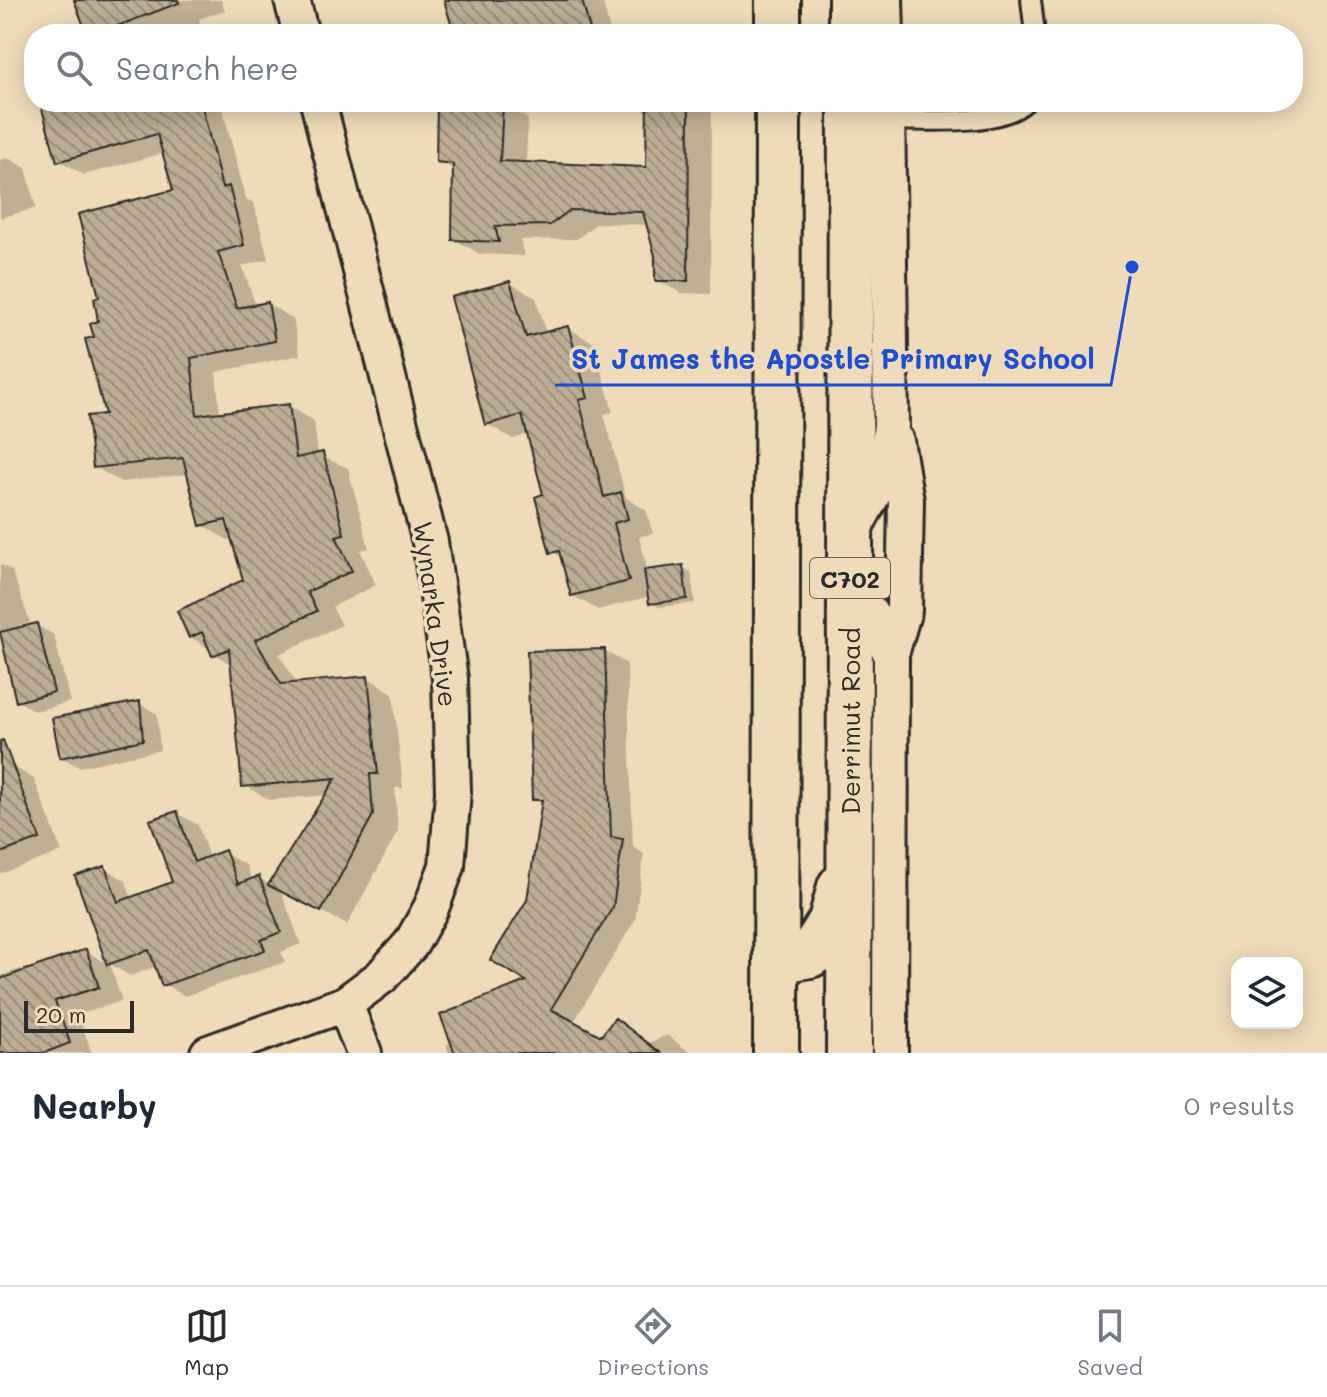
<!DOCTYPE html>
<html lang="en">
<head>
<meta charset="utf-8">
<style>
	:root { --surface:#fff; --page:#f6f6f7; --text:#1f2937; --muted:#747a83; --line:#e0e1e3; --accent:#2b2b2b }
	body { margin:0; font-family:Mali,sans-serif; background:var(--page); color:var(--text) }
	.controls { position:absolute; right:24px; bottom:24px; display:grid; overflow:hidden; border-radius:16px; box-shadow:0 4px 20px #0003 }
	.controls button { width:72px; height:72px; display:grid; place-items:center; padding:0; border:0; border-bottom:2px solid var(--line); background:var(--surface); color:var(--text); font:40px sans-serif }
	.scale { position:absolute; left:24px; bottom:20px; width:110px; box-sizing:border-box; padding-left:8px; border:4px solid #2b2b2b; border-top:0; font-size:22px; line-height:28px; white-space:nowrap; color:#2b2b2b; -webkit-text-stroke:6px #efdbb9; paint-order:stroke }
	.list { margin:0; padding:0; list-style:none }
	h2 { display:flex; justify-content:space-between; align-items:center; height:104px; margin:0; padding:0 32px; font-size:34px }
	h2 small { font-size:26px; font-weight:400; color:var(--muted) }
	.icon { flex:none; width:44px; height:44px; fill:none; stroke:currentColor; stroke-width:2; stroke-linecap:round; stroke-linejoin:round }
	.map { position:relative; flex:none; width:1327px; height:1053px; overflow:hidden }
	.search { position:absolute; background:var(--surface); box-shadow:0 4px 20px #0003; left:24px; right:24px; top:24px; height:88px; display:flex; align-items:center; gap:20px; box-sizing:border-box; padding:0 28px; border-radius:32px; color:var(--muted); font-size:30px }
	.sheet { height:232px; background:var(--surface) }
	nav { display:flex; justify-content:space-around; align-items:center; box-sizing:border-box; height:112px; border-top:2px solid var(--line); background:var(--surface); font-size:22px; color:var(--muted) }
	nav a { display:grid; justify-items:center; gap:4px }
	nav .on { color:var(--accent) }
	.map>svg:first-child { display:block }
	.shadow { fill:#0003 }
	.building { fill:url(#building-back-hatch); stroke:#2b2b2b; stroke-width:2 }
	.lines { fill:none; stroke-linecap:round; stroke-linejoin:round }
	.lane-casing { stroke:#2b2b2b; stroke-width:24 }
	.street-casing { stroke:#2b2b2b; stroke-width:40 }
	.highway-casing { stroke:#2b2b2b; stroke-width:50 }
	.lane { stroke:#efdbb9; stroke-width:18 }
	.street { stroke:#efdbb9; stroke-width:34 }
	.highway { stroke:#efdbb9; stroke-width:44 }
	.labels { text-anchor:middle; dominant-baseline:central; stroke-width:7; stroke-linejoin:round; paint-order:stroke }
	.shield { fill:#efdbb9; stroke:#666056; stroke-width:2 }
	.shield-label { font-size:24px; font-weight:bold; fill:#2b2b2b }
	.street-label { font-size:26px; fill:#2b2b2b; stroke:#efdbb9 }
	.leader { fill:none; stroke:#1d4ed8; stroke-width:3 }
	.callout-dot { fill:#1d4ed8; stroke:#efdbb9; stroke-width:3 }
	.callout-label { font-size:28px; text-anchor:middle; font-weight:bold; fill:#1d4ed8; stroke:#efdbb9; stroke-width:7; stroke-linejoin:round; paint-order:stroke }
</style>
</head>
<body>
<div class="map">
<svg width="1327" height="1053" viewBox="0 0 1327 1053">
	<defs>
		<pattern id="building-back-hatch" width="6" height="6" patternUnits="userSpaceOnUse" patternTransform="scale(2)"><rect width="6" height="6" fill="#bcad94"/><path d="M-1 5l2 2M0 0l6 6M5-1l2 2" fill="none" stroke="#998d79"/></pattern>
	</defs>
	<rect width="100%" height="100%" fill="#efdbb9"/>
	<filter id="ink" filterUnits="userSpaceOnUse"><feTurbulence type="fractalNoise" baseFrequency=".0125" numOctaves="2"/><feDisplacementMap in="SourceGraphic" scale="16" xChannelSelector="R" yChannelSelector="G"/><feConvolveMatrix kernelMatrix="1 2 1 2 8 2 1 2 1" color-interpolation-filters="sRGB"/></filter>
	<g filter="url(#ink)">
		<path class="shadow" d="M77 0H221L225 10 199 19 203 34H89Z
			M446 0H602L611 34H418L453 24Z
			M43 102H221L246 199 254 203 268 259 242 266 256 306 268 304 293 319 300 355 216 372 220 414 289 406 314 421 318 455 348 468 369 548 360 550 376 585 332 607 342 625 279 654 297 684 368 678 393 693 403 788H395L398 831 347 925 280 889 301 944 281 952 285 962 185 996 164 984 157 966 130 976 110 964 122 1001 78 1015 92 1053H0V976L20 969 25 972 86 951 109 965 77 878 105 868 126 881 132 899 175 884 177 813 198 825 209 858 224 853 246 865 252 881 259 878 270 885 327 795 270 800 244 785 233 666 191 637 245 581 233 538 228 540 202 525 189 474 121 482 95 467 107 416 96 338 101 298 175 191 164 153 84 175 59 160Z
			M649 102H712L711 294 681 293 657 280V256L648 225 597 223 577 239 520 240 524 256 480 254 454 239 455 170 438 161 503 104 528 119 526 164 648 181Z
			M8 158 26 168 36 208 0 218V160Z
			M510 283 536 298 546 334 568 328 594 343 613 412 604 414 626 498 646 510 653 533 639 537 648 572 682 567 691 572 695 603 659 607 651 603 650 596 598 610 572 595 563 558 552 552 545 496 529 434 513 439 487 424Z
			M0 564 12 571 30 622 13 628 14 631 36 625 54 635 70 702 35 711 18 701 0 632Z
			M605 651 627 664 633 847 644 854 635 920 573 1023 601 1038 615 1021 649 1043 667 1035 691 1053H449L446 1045 531 982 529 901 543 805 534 799Z
			M140 704 157 714 160 750 79 767 61 757Z
			M11 765 34 779 62 852 0 874V769Z"/>
		<path class="building" d="M74 0H178L179 3 96 34H87Z
			M444 0H582L591 34H454Z
			M40 102H201L222 188 229 186 244 245 218 252 237 308 268 302 275 341 191 358 197 415 289 404 296 458 323 452 344 534 336 536 352 571 307 592 317 611 255 640 281 684 368 676 378 774H370L373 815 321 912 268 885 336 778 242 787 229 649 212 656 202 632 189 638 177 611 243 580 226 520 200 526 183 458 93 468 87 416 105 414 85 339 94 337 90 324 98 321 94 298 99 297 78 214 173 190 157 134 57 162Z
			M437 102H503L500 161 646 167 647 102H689L688 281H655V256L643 212 570 210 550 225 495 226 499 242 452 240 453 164 436 162Z
			M510 281 526 337 568 326 588 398 579 400 604 497 621 492 628 519 614 523 629 581 571 596 559 551 550 553 535 497 543 494 522 415 485 425 451 297Z
			M683 565 687 599 649 604 644 570Z
			M37 623 54 692 16 702 0 632Z
			M605 649 611 837 623 839 613 907 551 1009 601 1036 615 1018 661 1053H455L440 1015 526 981 490 960 527 900 542 800H532L527 651Z
			M140 701 143 740 60 758 52 718Z
			M3 740 40 839 0 853V741Z
			M177 811 194 862 225 850 238 884 259 876 281 932 261 940 265 950 162 986 149 950 107 965 75 876 105 866 118 902 172 882 150 820Z
			M86 949 99 987 55 1001 70 1043 44 1053H0V979Z"/>
		<g class="lines">
			<g class="lane-casing">
				<path id="lane" d="M1031 0 1035 34
					M887 120C924 120 999 127 1025 102"/>
			</g>
			<g class="street-casing">
				<path id="street" d="M292 0 301 34
					M885 0 886 34
					M850 536 884 474 891 426 887 102
					M850 583 873 618 891 654 890 1053
					M891 654 904 610 906 501 896 441
					M345 1004 364 1053
					M208 1053 345 1004 381 977 411 944 431 908 447 866 453 792 450 679 430 542 318 102"/>
			</g>
			<g class="highway-casing">
				<path id="highway" d="M778 34V0
					M851 34V0
					M776 961 810 955 831 921 840 887
					M776 1053 778 102
					M849 1053 851 102"/>
			</g>
			<use href="#lane" class="lane"/>
			<use href="#street" class="street"/>
			<use href="#highway" class="highway"/>
		</g>
	</g>
	<g class="labels">
		<rect class="shield" x="810" y="558" width="80" height="40" rx="6"/>
		<g class="shield-label">
			<text x="850" y="578">C702</text>
		</g>
		<g class="street-label">
			<text transform="translate(436 614) rotate(82)">Wynarka Drive</text>
			<text transform="translate(850 721) rotate(-90)">Derrimut Road</text>
		</g>
	</g>
	<path class="leader" d="M1132 267L1111 385H555"/>
	<circle class="callout-dot" cx="1132" cy="267" r="8"/>
	<g class="callout-label">
		<text x="833" y="369">St James the Apostle Primary School</text>
	</g>
</svg>
<div class="controls">
<button><svg class="icon" aria-label="layers" viewBox="0 0 24 24"><path d="M12 4l9 5-9 5-9-5zM3 14l9 5 9-5"/></svg></button>
</div>
<div class="scale">20 m</div>
<div class="search"><svg class="icon" aria-label="search" viewBox="0 0 24 24"><circle cx="10" cy="10" r="6"/><path d="M15 15l6 6"/></svg>Search here</div>
</div>
<section class="sheet">
<h2>Nearby<small>0 results</small></h2>
<ul class="list">
</ul>
</section>
<nav>
<a class="on"><svg class="icon" aria-label="map" viewBox="0 0 24 24"><path d="M3 6l6-2 6 2 6-2v14l-6 2-6-2-6 2zM9 4v14M15 6v14"/></svg>Map</a>
<a><svg class="icon" aria-label="directions" viewBox="0 0 24 24"><path d="M12 3l9 9-9 9-9-9zM9 14v-3h6M13 9l2 2-2 2"/></svg>Directions</a>
<a><svg class="icon" aria-label="saved" viewBox="0 0 24 24"><path d="M7 4h10v16l-5-4-5 4z"/></svg>Saved</a>
</nav>
</body>
</html>
